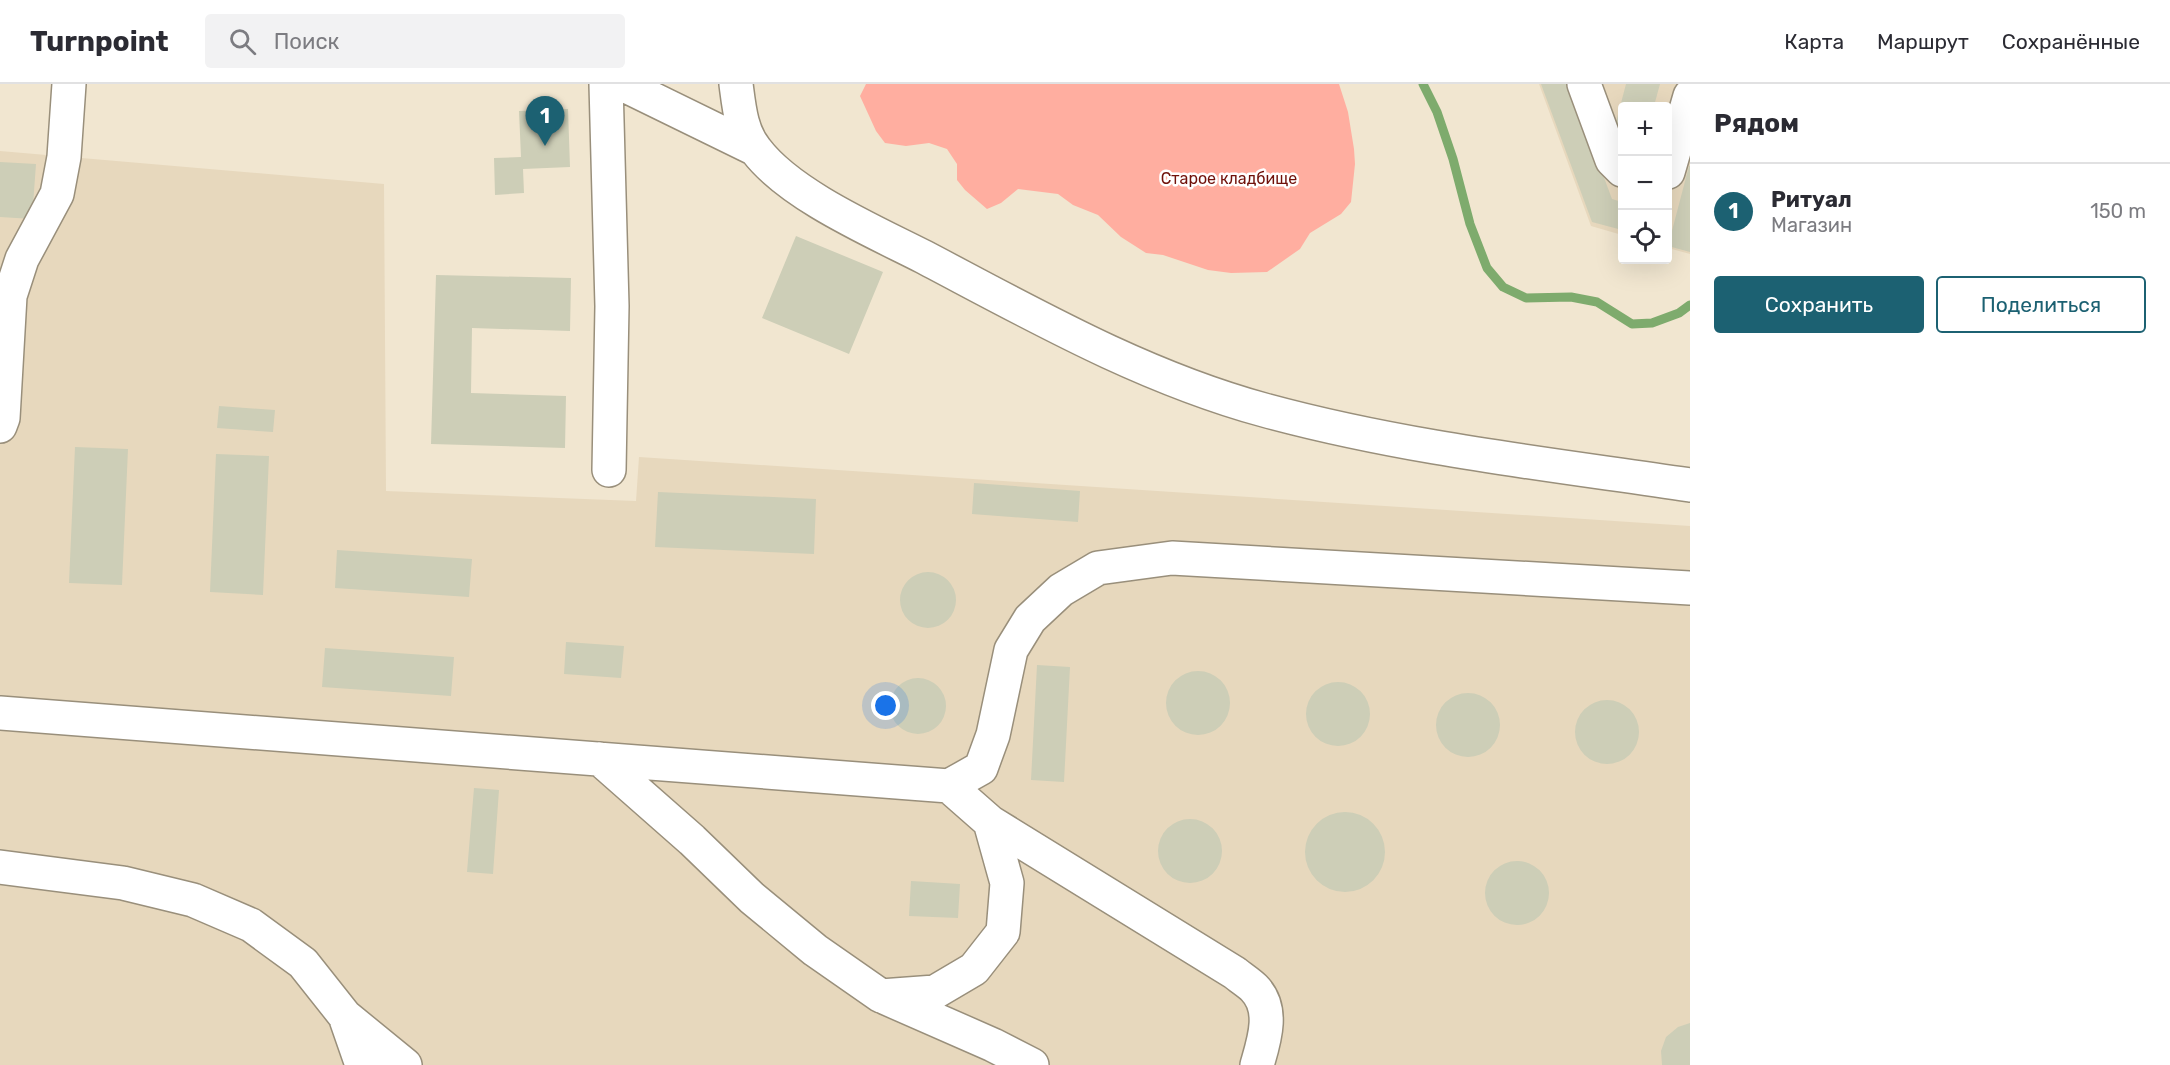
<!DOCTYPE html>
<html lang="ru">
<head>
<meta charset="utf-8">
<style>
	:root { --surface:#fff; --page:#f2f2f3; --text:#2b2b33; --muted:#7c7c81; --line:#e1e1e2; --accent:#1c6172 }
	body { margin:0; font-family:Rubik,sans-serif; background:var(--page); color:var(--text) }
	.controls { position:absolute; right:18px; top:18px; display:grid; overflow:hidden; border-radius:6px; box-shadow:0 6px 24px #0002 }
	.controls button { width:54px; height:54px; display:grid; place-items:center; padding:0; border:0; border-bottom:2px solid var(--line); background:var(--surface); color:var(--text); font:30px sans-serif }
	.you { position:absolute; left:886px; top:622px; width:21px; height:21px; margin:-15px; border:4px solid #fff; border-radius:50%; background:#1a73e8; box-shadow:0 0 0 9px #1a73e833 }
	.badge { display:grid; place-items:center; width:39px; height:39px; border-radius:50%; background:var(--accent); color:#fff; font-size:20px; font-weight:700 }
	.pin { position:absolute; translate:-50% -50px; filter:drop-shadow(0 2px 3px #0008) }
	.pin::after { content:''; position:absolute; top:32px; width:21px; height:18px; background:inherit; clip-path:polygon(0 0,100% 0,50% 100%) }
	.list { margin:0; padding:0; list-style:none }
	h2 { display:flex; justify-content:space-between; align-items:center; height:78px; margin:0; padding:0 24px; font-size:26px }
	h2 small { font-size:20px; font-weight:400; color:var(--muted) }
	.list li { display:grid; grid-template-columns:39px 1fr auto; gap:18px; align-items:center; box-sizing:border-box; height:96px; padding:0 24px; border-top:2px solid var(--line) }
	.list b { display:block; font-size:22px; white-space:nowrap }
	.list p { margin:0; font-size:20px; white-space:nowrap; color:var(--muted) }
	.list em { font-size:20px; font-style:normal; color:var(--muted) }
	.actions { display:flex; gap:12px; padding:18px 24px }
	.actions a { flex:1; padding:14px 0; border:2px solid var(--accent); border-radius:6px; text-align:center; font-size:21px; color:var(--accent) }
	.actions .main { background:var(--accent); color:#fff }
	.icon { flex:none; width:33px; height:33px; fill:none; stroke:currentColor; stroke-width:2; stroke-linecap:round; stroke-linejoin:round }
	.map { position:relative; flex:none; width:1690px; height:981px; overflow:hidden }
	header { display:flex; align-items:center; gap:36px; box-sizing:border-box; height:84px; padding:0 30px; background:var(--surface); border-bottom:2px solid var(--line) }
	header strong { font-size:28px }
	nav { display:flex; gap:33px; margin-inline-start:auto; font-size:21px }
	.search { width:420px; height:54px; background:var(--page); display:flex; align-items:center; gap:15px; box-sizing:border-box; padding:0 21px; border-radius:6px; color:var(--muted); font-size:22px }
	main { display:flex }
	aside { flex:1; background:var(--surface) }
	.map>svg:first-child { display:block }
	.built { fill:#e7d8bd }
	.green { fill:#ffaea0 }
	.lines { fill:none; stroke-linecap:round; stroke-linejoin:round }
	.stream { stroke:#7eab6d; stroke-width:9 }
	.building { fill:#cdceb7 }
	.minor-casing { stroke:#998f7b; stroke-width:36 }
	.minor { stroke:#fff; stroke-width:33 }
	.labels { text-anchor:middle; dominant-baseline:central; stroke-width:5; stroke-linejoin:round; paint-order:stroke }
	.park-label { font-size:16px; fill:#70110a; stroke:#fff }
</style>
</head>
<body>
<header>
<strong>Turnpoint</strong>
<div class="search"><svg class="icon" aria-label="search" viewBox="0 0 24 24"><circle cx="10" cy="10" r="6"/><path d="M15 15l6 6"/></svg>Поиск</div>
<nav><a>Карта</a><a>Маршрут</a><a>Сохранённые</a></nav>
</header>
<main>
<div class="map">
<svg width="1690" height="981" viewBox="0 0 1690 981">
	<rect width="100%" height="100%" fill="#f1e6d0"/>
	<path class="built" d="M1539 0H1690V170L1668 164V22H1622V151L1591 142Z
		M0 67 384 100 386 407 636 417 639 373 1690 442V981H0Z"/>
	<path class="green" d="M866 0H1339L1348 28 1354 65 1355 80 1351 118 1341 130 1310 149 1300 165 1267 188 1231 189 1208 186 1163 171 1146 169 1121 153 1098 131 1073 121 1058 110 1018 105 1001 119 987 125 965 106 957 96V80L947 65 929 59 906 62 885 59 876 47 860 12Z"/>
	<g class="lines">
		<path class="stream" d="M1423 0 1437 28 1453 75 1470 140 1487 184 1503 203 1526 214 1571 213 1597 218 1632 240 1652 239 1679 229 1690 221"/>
	</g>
	<path class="building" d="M1541 0H1569L1612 115 1622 118V146L1592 138Z
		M1626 0H1660L1654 22H1622V56L1612 53Z
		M568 25 570 83 523 85 524 109 495 111 494 74 521 73 519 27Z
		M0 78 36 80 32 135 0 133Z
		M1689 82H1690V168L1668 162Z
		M796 152 883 188 849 270 762 234Z
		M436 191 571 194 570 247 472 244 471 309 566 312 565 364 431 360Z
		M219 322 275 326 273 348 217 344Z
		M75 363 128 365 122 501 69 499Z
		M216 370 269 372 263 511 210 508Z
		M974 399 1080 407 1078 438 972 430Z
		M658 408 816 415 814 470 655 463Z
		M337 466 472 475 469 513 335 504Z
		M900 516a28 28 0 1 1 56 0a28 28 0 1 1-56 0Z
		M566 558 624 562 621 594 564 590Z
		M325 564 454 573 451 612 322 603Z
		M1037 581 1070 583 1064 698 1031 696Z
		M1166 619a32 32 0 1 1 64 0a32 32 0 1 1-64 0Z
		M890 622a28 28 0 1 1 56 0a28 28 0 1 1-56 0Z
		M1306 630a32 32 0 1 1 64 0a32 32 0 1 1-64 0Z
		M1436 641a32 32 0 1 1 64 0a32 32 0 1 1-64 0Z
		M1575 648a32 32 0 1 1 64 0a32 32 0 1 1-64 0Z
		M474 704 499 706 493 790 467 788Z
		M1305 768a40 40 0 1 1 80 0a40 40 0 1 1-80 0Z
		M1158 767a32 32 0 1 1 64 0a32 32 0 1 1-64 0Z
		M1485 809a32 32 0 1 1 64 0a32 32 0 1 1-64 0Z
		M911 797 960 800 958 834 909 832Z
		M1690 939V981H1662L1661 967 1666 953 1678 943Z"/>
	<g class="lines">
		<g class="minor-casing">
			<path id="minor" d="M606 0 612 222 609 386
				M622 0 755 65
				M736 0C739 23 741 48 756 66 790 111 873 147 924 173 1034 231 1143 293 1264 326 1403 364 1548 380 1690 401
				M1584 0 1612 76 1622 86
				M1668 88 1690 12
				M0 342 3 334 10 212 22 175 57 110 64 73 69 0
				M0 629 949 702 981 684 993 651 1011 566 1030 535 1061 506 1098 484 1172 474 1690 504
				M600 675 692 756 752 814 815 866 881 912 935 908 974 885 1003 848 1007 799 990 738 949 702
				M990 738 1235 889C1241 894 1249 899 1254 904 1275 925 1264 957 1257 981
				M0 783 123 799 193 816 251 841 303 879 345 932 362 981
				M886 914 993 961 1032 981
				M345 932 405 981"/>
		</g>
		<use href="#minor" class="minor"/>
	</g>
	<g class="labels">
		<g class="park-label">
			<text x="1229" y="94">Старое кладбище</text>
		</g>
	</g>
</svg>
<div class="controls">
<button>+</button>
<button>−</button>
<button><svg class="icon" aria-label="locate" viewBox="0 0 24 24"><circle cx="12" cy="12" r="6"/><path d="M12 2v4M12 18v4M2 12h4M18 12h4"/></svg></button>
</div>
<div class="you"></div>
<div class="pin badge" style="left:545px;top:62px">1</div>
</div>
<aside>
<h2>Рядом<small></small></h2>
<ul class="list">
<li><span class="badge">1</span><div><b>Ритуал</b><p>Магазин</p></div><em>150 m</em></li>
</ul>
<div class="actions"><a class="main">Сохранить</a><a>Поделиться</a></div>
</aside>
</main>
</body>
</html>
